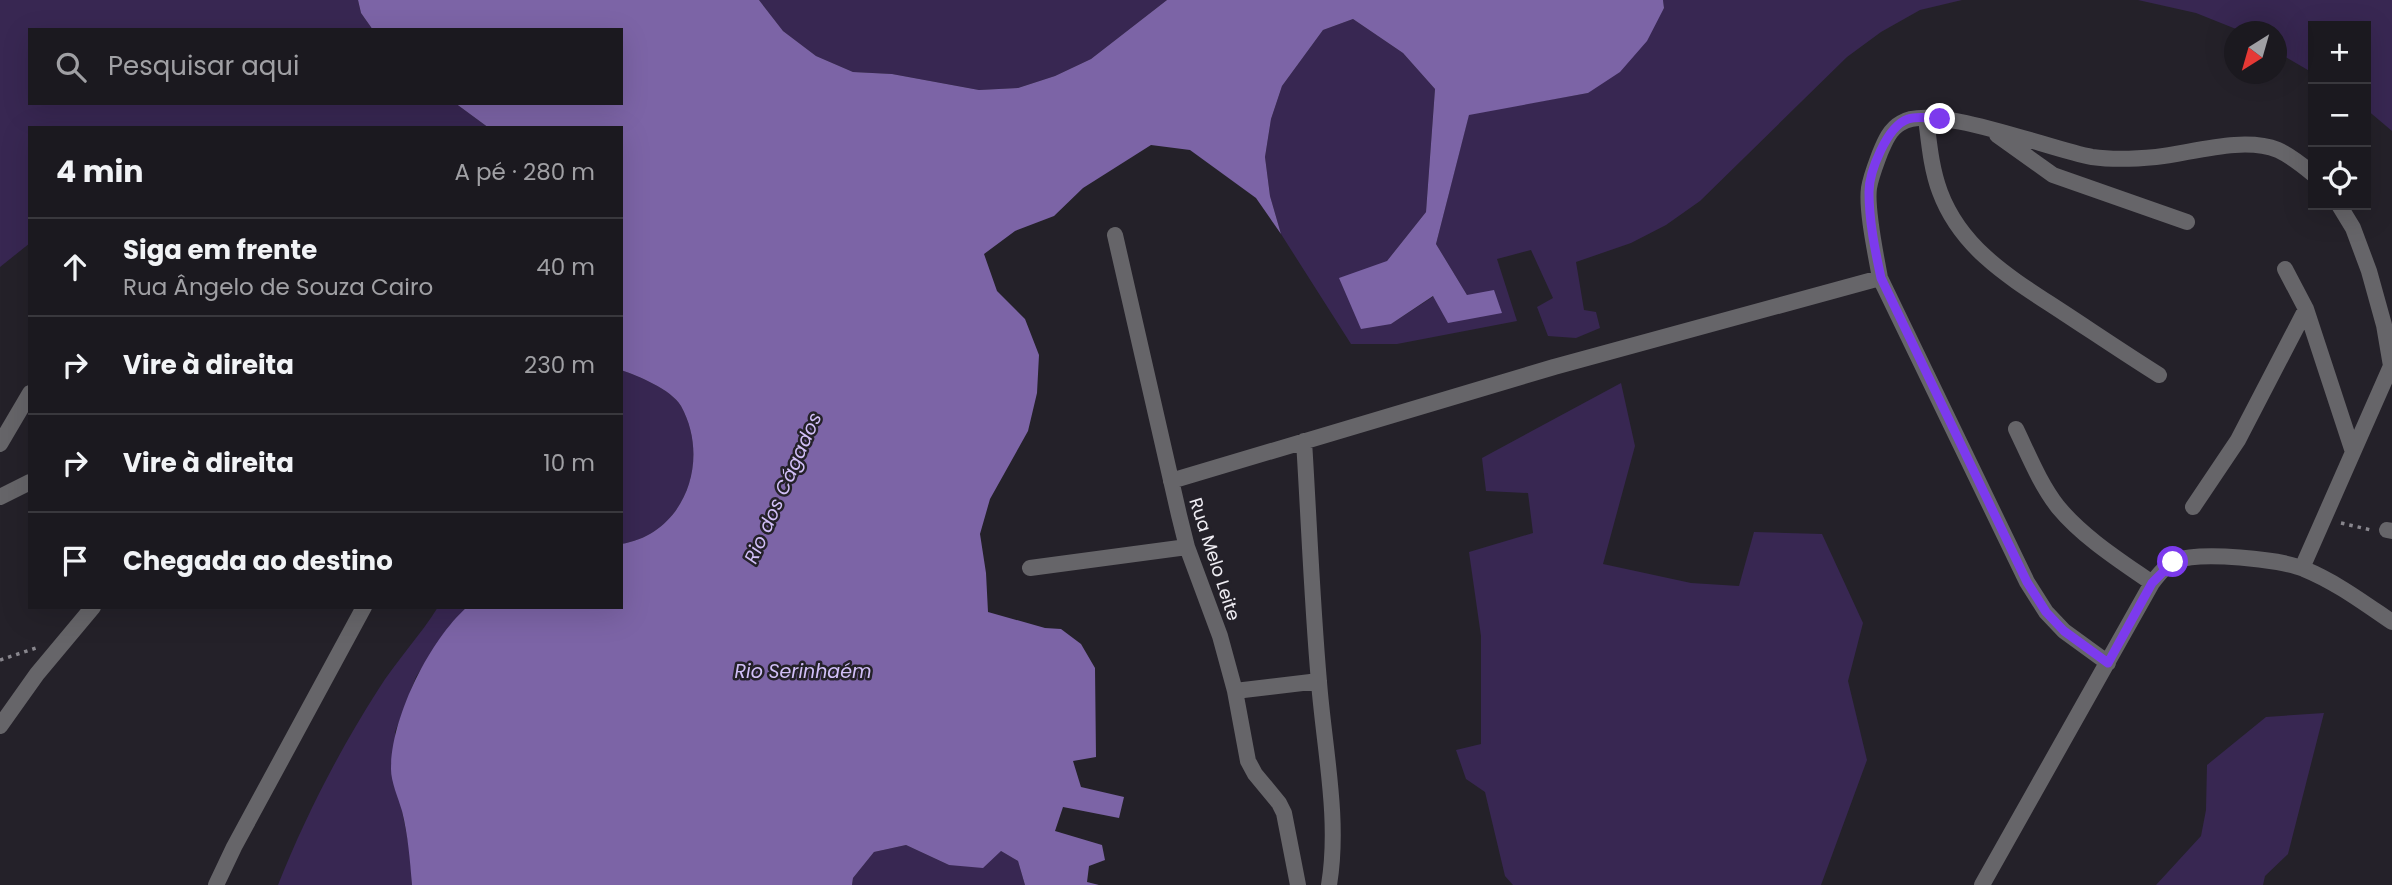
<!DOCTYPE html>
<html lang="pt">
<head>
<meta charset="utf-8">
<style>
	:root { --surface:#1b191f; --page:#28262c; --text:#f1f3f6; --muted:#a0a0a4; --line:#39383d }
	body { margin:0; font-family:Poppins,sans-serif; background:var(--page); color:var(--text) }
	.controls { position:absolute; right:21px; top:21px; display:grid; overflow:hidden; border-radius:0px; box-shadow:0 7px 28px #0002 }
	.controls button { width:63px; height:63px; display:grid; place-items:center; padding:0; border:0; border-bottom:2px solid var(--line); background:var(--surface); color:var(--text); font:35px sans-serif }
	.compass { position:absolute; left:2224px; top:21px; width:63px; height:63px; border-radius:50%; background:var(--surface); box-shadow:0 7px 28px #0002; rotate:217deg }
	.stop { position:absolute; width:21px; height:21px; margin:-16px; border:5px solid #7c3aed; border-radius:50%; background:#fff }
	.stop.end { background:#7c3aed; border-color:#fff; box-shadow:0 2px 7px #0008 }
	.list { margin:0; padding:0; list-style:none }
	h2 { display:flex; justify-content:space-between; align-items:center; height:91px; margin:0; padding:0 28px; font-size:30px }
	h2 small { font-size:23px; font-weight:400; color:var(--muted) }
	.list li { display:grid; grid-template-columns:46px 1fr auto; gap:21px; align-items:center; box-sizing:border-box; height:98px; padding:0 28px; border-top:2px solid var(--line) }
	.list b { display:block; font-size:26px; white-space:nowrap }
	.list p { margin:0; font-size:23px; white-space:nowrap; color:var(--muted) }
	.list em { font-size:23px; font-style:normal; color:var(--muted) }
	.icon { flex:none; width:38px; height:38px; fill:none; stroke:currentColor; stroke-width:2; stroke-linecap:round; stroke-linejoin:round }
	.map { position:relative; flex:none; width:2392px; height:885px; overflow:hidden }
	.search { position:absolute; background:var(--surface); box-shadow:0 7px 28px #0002; left:28px; top:28px; width:595px; height:77px; display:flex; align-items:center; gap:18px; box-sizing:border-box; padding:0 24px; border-radius:0px; color:var(--muted); font-size:26px }
	.panel { position:absolute; background:var(--surface); box-shadow:0 7px 28px #0002; left:28px; top:126px; width:595px; height:483px; border-radius:0px }
	.map>svg:first-child { display:block }
	.green { fill:#382752 }
	.water { fill:#7c64a6 }
	.lines { fill:none; stroke-linecap:round; stroke-linejoin:round }
	.path { stroke:#88868d; stroke-width:3.5; stroke-dasharray:3.5 5; stroke-linecap:butt }
	.minor { stroke:#666569; stroke-width:16 }
	.route { stroke:#7c3aed; stroke-width:9 }
	.labels { text-anchor:middle; dominant-baseline:central; stroke-width:5; stroke-linejoin:round; paint-order:stroke }
	.street-label { font-size:18px; fill:#f0eef4; stroke:#242129 }
	.water-label { font-size:19px; font-style:italic; fill:#d2c0f8; stroke:#242129 }
</style>
</head>
<body>
<div class="map">
<svg width="2392" height="885" viewBox="0 0 2392 885">
	<rect width="100%" height="100%" fill="#242129"/>
	<path class="green" d="M0 0H358L361 13 373 30H30V103H455L489 128H30V243L0 267Z
		M759 0H1167L1091 59 1055 76 1018 88 979 90 892 74 853 72 816 56 783 31Z
		M1663 0H1962L1920 10 1881 32 1847 57 1700 201 1666 225 1631 243 1576 262 1584 310 1596 312 1600 328 1576 338 1548 336 1537 307 1553 298 1531 250 1497 259 1517 321 1397 344H1351L1281 234 1270 196 1265 157 1271 119 1282 86 1323 30 1353 19 1403 53 1435 89 1426 212 1387 261 1391 324 1434 296 1467 295 1436 244 1469 114 1588 93 1664 8Z
		M2138 0H2392V131L2366 109V26H2313V73L2277 52 2276 32 2241 31 2196 13Z
		M621 370C638 376 671 389 681 406 711 460 685 534 621 544Z
		M1621 383 1635 446 1603 564 1691 583 1739 586 1754 532 1822 534 1863 623 1848 681 1867 760 1821 885H1513L1505 876 1485 792 1466 779 1456 750 1481 744V636L1469 552 1533 533 1528 493 1486 491 1482 458Z
		M438 607H467L437 644 416 677 395 732 402 811 410 851 412 885H278C305 817 339 751 378 690 396 661 420 636 438 607Z
		M2324 713 2288 854 2265 876 2263 885H2156L2201 836 2206 810 2207 765 2266 717Z
		M906 845 949 865 1001 851 1018 861 1025 885H852L853 878 874 852Z"/>
	<path class="water" d="M358 0H759L783 31 816 56 853 72 892 74 979 90 1018 88 1055 76 1091 59 1167 0H1663L1664 8 1647 41 1620 72 1588 93 1469 115 1436 244 1467 295 1494 290 1502 313 1448 323 1433 296 1391 324 1361 329 1339 278 1387 261 1426 212 1435 89 1403 53 1353 19 1323 30 1282 86 1271 119 1265 157 1270 196 1281 234 1256 198 1190 150 1151 145 1083 188 1054 216 1015 231 984 254 997 291 1025 319 1039 355 1037 393 1028 431 990 499 980 534 986 573 988 612 1045 628 1061 629 1081 644 1095 668 1096 757 1073 761 1081 787 1124 797 1119 818 1063 807 1055 831 1102 845 1105 860 1089 866 1087 882 1099 885H1025L1018 861 1001 851 983 868 949 865 906 845 874 852 853 878 852 885H412C410 860 408 835 402 811 398 797 391 782 391 769 391 718 429 641 467 607H621V544C685 534 711 460 681 406 671 389 638 376 621 370V128H489L455 103H621V30H373L361 13Z"/>
	<g class="lines">
		<path class="path" d="M2341 523 2371 530
			M0 660 36 648"/>
		<path class="minor" d="M1926 118C1929 142 1931 168 1940 192 1962 251 2014 280 2064 313 2096 334 2127 355 2159 375
			M1997 135 2053 175 2187 222
			M1115 235 1179 515 1187 547 1220 636 1235 691 1248 761 1255 774 1279 803 1284 813 1298 885
			M2285 269 2306 309 2353 452
			M2016 429C2029 456 2040 484 2058 507 2084 538 2119 560 2152 583
			M1304 441C1309 521 1312 602 1319 682 1324 748 1340 819 1329 885
			M0 444 30 393
			M1171 481 1554 367 1880 278
			M0 497 30 482
			M2193 507 2238 440 2306 309
			M2387 530 2392 531
			M1030 568 1187 547
			M2302 568 2391 366 2384 325 2369 271 2353 228 2339 205
			M2108 663 2064 631 2046 612 2027 582 1880 278C1876 255 1866 210 1869 188 1871 176 1876 164 1880 153 1885 141 1890 129 1901 123 1933 102 2051 150 2092 157 2113 160 2135 159 2156 157 2192 153 2243 136 2278 150 2291 156 2302 165 2313 174
			M1235 691 1319 681
			M0 726 37 674 93 607
			M216 885 234 847 364 607
			M1982 885 2152 583C2159 574 2166 565 2176 561 2199 551 2281 559 2304 569 2336 582 2364 603 2392 622"/>
	</g>
	<g class="lines">
		<path class="route" d="M1940 119C1930 118 1918 116 1908 119 1887 126 1869 172 1869 192 1869 221 1875 250 1881 278L2027 582 2046 612 2064 631 2108 663 2152 583 2173 562"/>
	</g>
	<g class="labels">
		<g class="street-label">
			<text transform="translate(1215 559) rotate(72)">Rua Melo Leite</text>
		</g>
		<g class="water-label">
			<text transform="translate(783 488) rotate(-66)">Rio dos Cágados</text>
			<text x="803" y="671">Rio Serinhaém</text>
		</g>
	</g>
</svg>
<div class="controls">
<button>+</button>
<button>−</button>
<button><svg class="icon" aria-label="locate" viewBox="0 0 24 24"><circle cx="12" cy="12" r="6"/><path d="M12 2v4M12 18v4M2 12h4M18 12h4"/></svg></button>
</div>
<svg class="compass" viewBox="-18 -18 36 36"><path d="M0-13l5 13h-10z" fill="#e53935"/><path d="M0 13l5-13h-10z" fill="#a0a0a4"/></svg>
<div class="stop" style="left:2173px;top:562px"></div>
<div class="stop end" style="left:1940px;top:119px"></div>
<div class="search"><svg class="icon" aria-label="search" viewBox="0 0 24 24"><circle cx="10" cy="10" r="6"/><path d="M15 15l6 6"/></svg>Pesquisar aqui</div>
<section class="panel">
<h2>4 min<small>A pé · 280 m</small></h2>
<ul class="list">
<li><svg class="icon" aria-label="ahead" viewBox="0 0 24 24"><path d="M12 20V5M6 11l6-6 6 6"/></svg><div><b>Siga em frente</b><p>Rua Ângelo de Souza Cairo</p></div><em>40 m</em></li>
<li><svg class="icon" aria-label="right" viewBox="0 0 24 24"><path d="M7 20v-9h11M14 6l5 5-5 5"/></svg><div><b>Vire à direita</b></div><em>230 m</em></li>
<li><svg class="icon" aria-label="right" viewBox="0 0 24 24"><path d="M7 20v-9h11M14 6l5 5-5 5"/></svg><div><b>Vire à direita</b></div><em>10 m</em></li>
<li><svg class="icon" aria-label="arrive" viewBox="0 0 24 24"><path d="M6 21V4h12l-3 4 3 4H6"/></svg><div><b>Chegada ao destino</b></div></li>
</ul>
</section>
</div>
</body>
</html>
